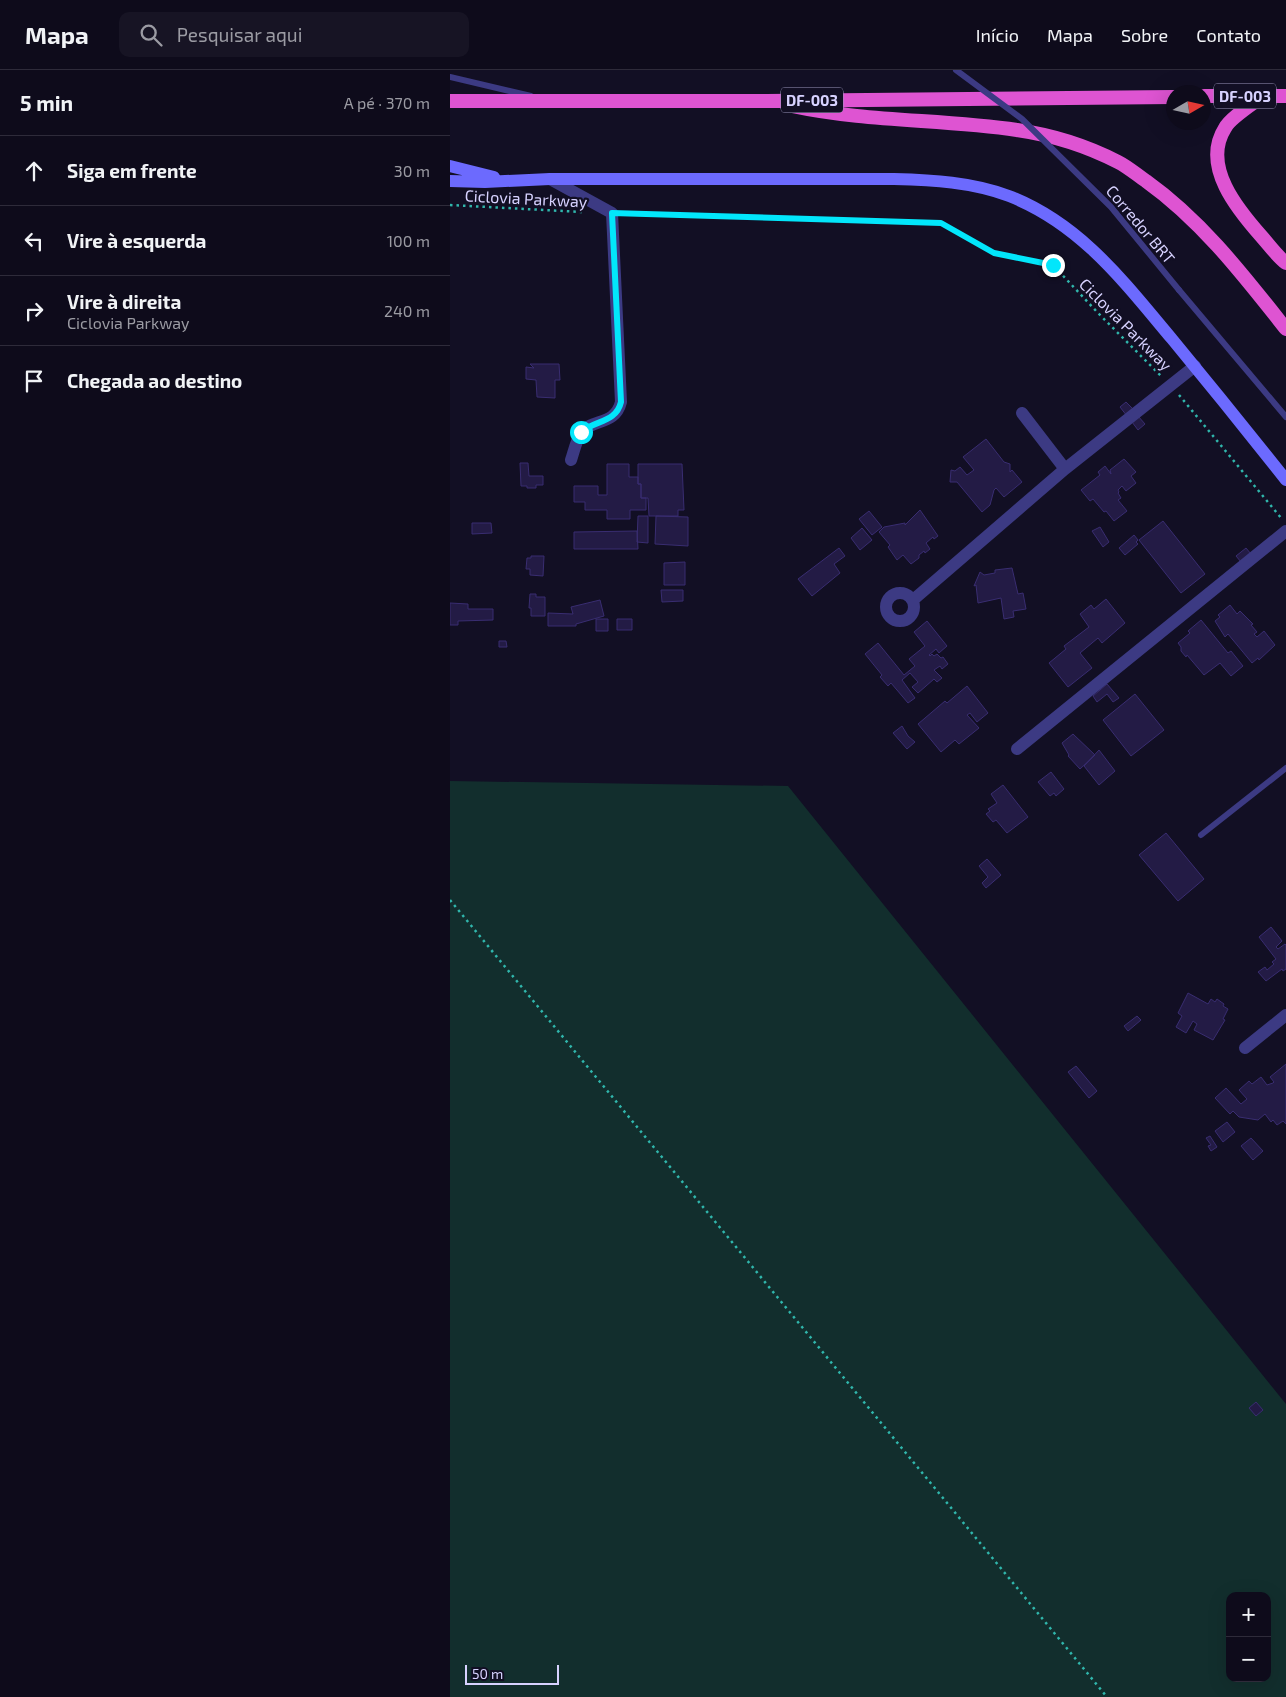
<!DOCTYPE html>
<html lang="pt">
<head>
<meta charset="utf-8">
<style>
	:root { --surface:#0e0b1b; --page:#171424; --text:#f1f3f6; --muted:#9b9ba3; --line:#2e2b3a }
	body { margin:0; font-family:"Exo 2",sans-serif; background:var(--page); color:var(--text) }
	.controls { position:absolute; right:15px; bottom:15px; display:grid; overflow:hidden; border-radius:10px; box-shadow:0 5px 20px #0002 }
	.controls button { width:45px; height:45px; display:grid; place-items:center; padding:0; border:0; border-bottom:1px solid var(--line); background:var(--surface); color:var(--text); font:25px sans-serif }
	.compass { position:absolute; left:716px; top:15px; width:45px; height:45px; border-radius:50%; background:var(--surface); box-shadow:0 5px 20px #0002; rotate:81deg }
	.scale { position:absolute; left:15px; bottom:12px; width:94px; box-sizing:border-box; padding-left:5px; border:2px solid #d7d2ff; border-top:0; font-size:14px; line-height:18px; white-space:nowrap; color:#d7d2ff; -webkit-text-stroke:4px #120f24; paint-order:stroke }
	.stop { position:absolute; width:15px; height:15px; margin:-11px; border:4px solid #02e6fb; border-radius:50%; background:#fff }
	.stop.end { background:#02e6fb; border-color:#fff; box-shadow:0 1px 5px #0008 }
	.list { margin:0; padding:0; list-style:none }
	h2 { display:flex; justify-content:space-between; align-items:center; height:65px; margin:0; padding:0 20px; font-size:21px }
	h2 small { font-size:16px; font-weight:400; color:var(--muted) }
	.list li { display:grid; grid-template-columns:32px 1fr auto; gap:15px; align-items:center; box-sizing:border-box; height:70px; padding:0 20px; border-top:1px solid var(--line) }
	.list b { display:block; font-size:19px; white-space:nowrap }
	.list p { margin:0; font-size:16px; white-space:nowrap; color:var(--muted) }
	.list em { font-size:16px; font-style:normal; color:var(--muted) }
	.icon { flex:none; width:28px; height:28px; fill:none; stroke:currentColor; stroke-width:2; stroke-linecap:round; stroke-linejoin:round }
	.map { position:relative; flex:none; width:836px; height:1627px; overflow:hidden }
	header { display:flex; align-items:center; gap:30px; box-sizing:border-box; height:70px; padding:0 25px; background:var(--surface); border-bottom:1px solid var(--line) }
	header strong { font-size:24px }
	nav { display:flex; gap:28px; margin-inline-start:auto; font-size:18px }
	.search { width:350px; height:45px; background:var(--page); display:flex; align-items:center; gap:12px; box-sizing:border-box; padding:0 18px; border-radius:10px; color:var(--muted); font-size:19px }
	main { display:flex }
	aside { flex:1; background:var(--surface) }
	.map>svg:first-child { display:block }
	.green { fill:#122e2d; fill-rule:evenodd }
	.building { fill:#231b45; stroke:#392d71 }
	.lines { fill:none; stroke-linecap:round; stroke-linejoin:round }
	.path { stroke:#30b6ac; stroke-width:2.5; stroke-dasharray:2.5 4; stroke-linecap:butt }
	.service { stroke:#3c3a83; stroke-width:6 }
	.minor { stroke:#3c3a83; stroke-width:12 }
	.secondary { stroke:#6c6afe; stroke-width:12 }
	.trunk { stroke:#de54d2; stroke-width:14 }
	.service-bridge { stroke:#3c3a83; stroke-width:6 }
	.route { stroke:#02e6fb; stroke-width:6 }
	.labels { text-anchor:middle; dominant-baseline:central; stroke-width:4.5; stroke-linejoin:round; paint-order:stroke }
	.shield { fill:#120f24; stroke:#9c98bd; stroke-width:1 }
	.shield-label { font-size:15px; font-weight:bold; fill:#d7d2ff }
	.street-label { font-size:16px; fill:#d7d2ff; stroke:#120f24 }
</style>
</head>
<body>
<header>
<strong>Mapa</strong>
<div class="search"><svg class="icon" aria-label="search" viewBox="0 0 24 24"><circle cx="10" cy="10" r="6"/><path d="M15 15l6 6"/></svg>Pesquisar aqui</div>
<nav><a>Início</a><a>Mapa</a><a>Sobre</a><a>Contato</a></nav>
</header>
<main>
<aside>
<h2>5 min<small>A pé · 370 m</small></h2>
<ul class="list">
<li><svg class="icon" aria-label="ahead" viewBox="0 0 24 24"><path d="M12 20V5M6 11l6-6 6 6"/></svg><div><b>Siga em frente</b></div><em>30 m</em></li>
<li><svg class="icon" aria-label="left" viewBox="0 0 24 24"><path d="M17 20v-9H6M10 6l-5 5 5 5"/></svg><div><b>Vire à esquerda</b></div><em>100 m</em></li>
<li><svg class="icon" aria-label="right" viewBox="0 0 24 24"><path d="M7 20v-9h11M14 6l5 5-5 5"/></svg><div><b>Vire à direita</b><p>Ciclovia Parkway</p></div><em>240 m</em></li>
<li><svg class="icon" aria-label="arrive" viewBox="0 0 24 24"><path d="M6 21V4h12l-3 4 3 4H6"/></svg><div><b>Chegada ao destino</b></div></li>
</ul>
</aside>
<div class="map">
<svg width="836" height="1627" viewBox="0 0 836 1627">
	<rect width="100%" height="100%" fill="#120f24"/>
	<path class="green" d="M0 711 338 716 836 1334V1627H0ZM780 1526H817V1608H780Z"/>
	<path class="building" d="M80 294H109L110 310H105V328L87 327 86 310 76 309V297L84 298Z
		M676 332 684 340 677 346 670 337Z
		M688 346 695 354 688 360 682 352Z
		M536 369 554 392 560 394V402L562 400 572 412 554 427 546 418 544 420 540 435 532 442 507 412H500L501 400 505 401 510 397 517 405 524 400 513 387Z
		M674 389 686 402 681 406 686 413 676 421 672 416 668 420 669 422 668 423 671 428 668 430 677 441 664 451 656 441 654 442 643 429 640 431 631 420 650 405 648 402 655 396 661 404 660 400Z
		M70 393H78L79 406H93V415H86V418H77V416H71Z
		M157 394H179V407H188V414H191V428H196V440H180V449H157V440H135V432H124V416H148V425H157Z
		M188 394H232L234 440H228V446H199L198 428H191V414H188Z
		M470 440 488 466 484 469 483 467 476 473 480 479 475 483 474 481 469 485V488L461 494 453 485 447 490 438 477 440 475 429 462 434 457 455 453V455Z
		M419 441 432 457 422 465 409 449Z
		M188 446H198V473L187 472Z
		M206 446 238 447V476L205 474Z
		M713 451 755 504 731 523 689 470Z
		M22 453H41L42 463 22 464Z
		M650 457 659 472 653 477 642 461Z
		M412 458 422 470 410 480 401 468Z
		M187 461 188 479H124V462Z
		M684 465 688 470 686 472 688 474 675 485 669 478Z
		M389 478 395 486 384 494 390 503 362 526 348 509Z
		M796 478 801 484 791 492 786 486Z
		M81 486H94L93 506 80 505V499H76L77 488H81Z
		M235 492V515H214V493Z
		M562 498 568 524 573 523 576 539 563 541 564 547 554 549 551 528 528 533 526 515 524 516 530 502 534 505 545 503V500Z
		M211 520H233V531L212 532Z
		M80 524H86V527H95V546H81V538H79Z
		M656 529 675 553 652 573 648 568 630 583 642 598 618 617 599 593 616 579 614 576 639 557 630 544 641 535 644 539Z
		M150 530 154 546 126 554V556H98V543L123 544 121 537Z
		M0 533 18 534V539H43V550L8 551V555H0Z
		M780 535 787 544 790 541 803 554 801 555 807 562 804 564 807 567 814 561 825 575 809 590 808 588 802 593 778 564 775 567 765 551 770 547 768 545Z
		M146 549H158V561H146Z
		M167 549H182V560H167Z
		M751 550 778 583 781 581 793 596 781 606 770 593 754 605 737 585 736 587 731 581V577L728 573 740 563 738 561Z
		M477 551 497 576 489 583 486 579 479 585 480 586 482 584 484 586 487 584 491 588 493 587 498 594 492 599 490 596 484 600 492 608 487 612 484 609 468 623 462 617 468 612 460 603 452 610 465 628 458 633 441 613 438 616 430 607 432 605 415 584 428 573 454 605 465 596 459 589 475 576 464 562Z
		M49 571H56L57 577H49Z
		M657 614 669 628 663 632 657 624 647 632 643 626Z
		M517 616 538 643 527 652 520 643 517 645 529 658 509 674 505 670 491 682 468 654 495 631 497 633Z
		M685 624 714 660 681 686 653 650Z
		M452 656 458 666 465 672 457 679 443 663Z
		M623 664 645 685 630 699 618 686 619 685 612 673Z
		M649 680 665 701 649 715 634 696Z
		M601 702 614 719 606 726 604 723 600 726 588 712Z
		M553 715 578 747 557 763 546 750 543 752 536 744 540 741 538 739 547 733 541 724Z
		M716 763 754 809 728 831 689 785Z
		M537 789 551 805 536 818 532 813 538 807 529 796Z
		M821 857 832 871 826 877 828 879 835 874 836 875V899L833 901 832 899 816 911 808 902 815 897 817 900 824 894 822 892 826 889 809 867Z
		M738 923 758 934 761 929 765 932 767 929 774 934 773 936 778 939 773 949 775 950 763 970 744 960 747 954 743 951 736 963 726 957 732 946 728 943Z
		M687 946 691 950 678 961 674 956Z
		M836 994V1054L833 1051 827 1055 823 1050 821 1052 815 1044 808 1050 789 1047 783 1041 780 1044 765 1028 776 1018 791 1034 797 1029 789 1020 799 1011 802 1014 811 1007 817 1015 823 1013 824 1012 820 1007Z
		M626 996 647 1021 639 1028 618 1002Z
		M777 1052 785 1062 773 1072 765 1061Z
		M760 1066 767 1077 761 1081 758 1076 761 1075 756 1068Z
		M801 1068 813 1081 803 1090 791 1076Z
		M806 1332 813 1340 806 1346 799 1338Z"/>
	<g class="lines">
		<path class="path" d="M0 135 132 142
			M172 143 491 153 544 183 603 195 648 243 713 308
			M729 325 832 449
			M0 830 657 1627"/>
		<path class="service" d="M0 7 81 26
			M729 220 836 347
			M751 765 836 698"/>
		<path class="minor" d="M100 109 162 143 171 332C165 356 142 348 131 363 126 371 124 381 121 390
			M572 343 615 399
			M436 537a14 14 0 1 1 28 0a14 14 0 1 1-28 0Z
			M463 530 615 399 745 296
			M567 679 836 461
			M795 978 836 945"/>
		<path class="secondary" d="M0 96 44 107
			M0 111 35 112 100 109H444C482 110 522 112 559 126 631 154 674 212 722 269 760 315 798 362 836 410"/>
		<path class="trunk" d="M754 26H836
			M813 26C804 33 780 48 775 58 751 96 788 140 812 167 820 176 827 186 836 193
			M0 31H316L724 27
			M342 36C416 52 493 49 567 60 602 65 637 76 668 92 678 97 687 105 696 111 752 151 794 206 836 259"/>
		<path class="service-bridge" d="M506 0 572 49 661 137 729 220"/>
	</g>
	<g class="lines">
		<path class="route" d="M131 362C145 350 166 353 171 332L162 143 491 153 544 183 603 195"/>
	</g>
	<g class="labels">
		<g class="shield">
			<rect x="764" y="13.5" width="62" height="25" rx="4"/>
			<rect x="331" y="17.5" width="62" height="25" rx="4"/>
		</g>
		<g class="shield-label">
			<text x="795" y="26">DF-003</text>
			<text x="362" y="30">DF-003</text>
		</g>
		<g class="street-label">
			<text transform="translate(76 128) rotate(3)">Ciclovia Parkway</text>
			<text transform="translate(691 154) rotate(50)">Corredor BRT</text>
			<text transform="translate(676 254) rotate(45)">Ciclovia Parkway</text>
		</g>
	</g>
</svg>
<div class="controls">
<button>+</button>
<button>−</button>
</div>
<svg class="compass" viewBox="-18 -18 36 36"><path d="M0-13l5 13h-10z" fill="#e53935"/><path d="M0 13l5-13h-10z" fill="#9b9ba3"/></svg>
<div class="scale">50 m</div>
<div class="stop" style="left:131px;top:362px"></div>
<div class="stop end" style="left:603px;top:195px"></div>
</div>
</main>
</body>
</html>
